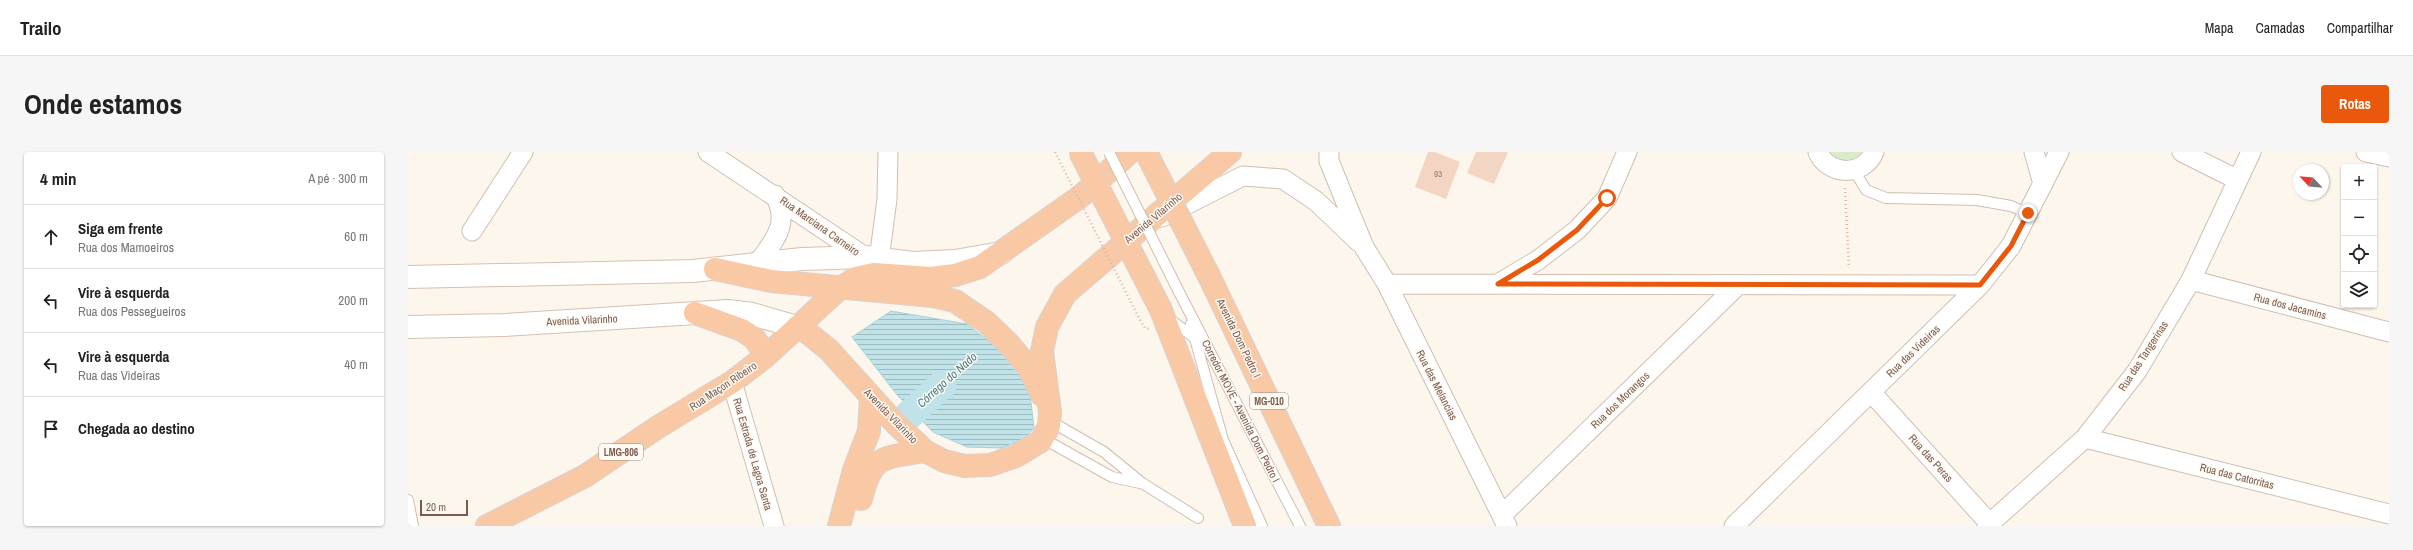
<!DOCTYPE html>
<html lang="pt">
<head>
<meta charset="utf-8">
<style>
	:root { --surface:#fff; --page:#f6f6f6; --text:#222; --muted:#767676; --line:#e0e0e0; --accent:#ea580c }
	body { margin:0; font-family:"Archivo Narrow",sans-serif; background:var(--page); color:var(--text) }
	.controls { position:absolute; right:12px; top:12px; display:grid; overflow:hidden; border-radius:4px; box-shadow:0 1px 3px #0004 }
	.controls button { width:36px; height:36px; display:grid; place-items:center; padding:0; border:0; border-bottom:1px solid var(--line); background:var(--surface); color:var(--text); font:20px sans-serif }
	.compass { position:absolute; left:1885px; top:12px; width:36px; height:36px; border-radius:50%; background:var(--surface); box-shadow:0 1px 3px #0004; rotate:296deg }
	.scale { position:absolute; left:12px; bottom:10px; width:48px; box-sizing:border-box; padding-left:4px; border:2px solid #7a5c4d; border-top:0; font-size:11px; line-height:14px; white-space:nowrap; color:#7a5c4d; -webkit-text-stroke:3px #fffaf3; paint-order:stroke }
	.stop { position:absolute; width:12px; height:12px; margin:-9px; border:3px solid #ea580c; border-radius:50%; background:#fff }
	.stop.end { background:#ea580c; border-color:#fff; box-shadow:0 1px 4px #0008 }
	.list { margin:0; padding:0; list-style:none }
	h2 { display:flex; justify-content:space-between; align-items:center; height:52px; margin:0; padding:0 16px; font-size:17px }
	h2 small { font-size:13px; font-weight:400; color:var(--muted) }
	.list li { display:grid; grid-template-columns:26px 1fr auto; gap:12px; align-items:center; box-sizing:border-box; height:64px; padding:0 16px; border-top:1px solid var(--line) }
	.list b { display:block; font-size:15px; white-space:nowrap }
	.list p { margin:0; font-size:13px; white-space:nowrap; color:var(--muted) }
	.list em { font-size:13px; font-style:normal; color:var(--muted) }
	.icon { flex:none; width:22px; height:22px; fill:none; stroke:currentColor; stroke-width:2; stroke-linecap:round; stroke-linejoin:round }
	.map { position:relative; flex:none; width:1981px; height:374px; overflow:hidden; border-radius:4px }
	header { display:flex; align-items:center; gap:24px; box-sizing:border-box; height:56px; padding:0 20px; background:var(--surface); border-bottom:1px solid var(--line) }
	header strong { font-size:19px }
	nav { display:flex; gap:22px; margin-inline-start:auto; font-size:14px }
	.intro { display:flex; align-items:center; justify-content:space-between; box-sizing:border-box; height:96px; padding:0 24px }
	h1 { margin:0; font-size:28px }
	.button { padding:10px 18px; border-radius:4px; background:var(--accent); color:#fff; font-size:14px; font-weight:700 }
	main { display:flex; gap:24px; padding:0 24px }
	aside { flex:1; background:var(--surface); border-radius:4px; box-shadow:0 1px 3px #0004 }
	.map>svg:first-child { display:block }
	.green { fill:#d8ecc9 }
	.water { fill:url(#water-rules); stroke:#a5d3da }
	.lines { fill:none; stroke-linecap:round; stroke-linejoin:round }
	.river { stroke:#bfe3e8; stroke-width:29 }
	.building { fill:#f3d5c3 }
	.service-casing { stroke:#d1beb0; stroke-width:12 }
	.minor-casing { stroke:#d1beb0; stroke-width:21 }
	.secondary-casing { stroke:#d6c0b0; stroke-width:24 }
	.trunk-casing { stroke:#dad1cd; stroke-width:24 }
	.path { stroke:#d9b8a5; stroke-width:2.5; stroke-dasharray:1 3; stroke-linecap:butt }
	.service { stroke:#fff; stroke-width:10 }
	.minor { stroke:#fff; stroke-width:19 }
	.secondary { stroke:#fff; stroke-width:22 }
	.trunk { stroke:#f9c8a4; stroke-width:22 }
	.service-bridge-casing { stroke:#d1beb0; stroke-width:12; stroke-linecap:butt }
	.trunk-bridge-casing { stroke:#dad1cd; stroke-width:24; stroke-linecap:butt }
	.path-bridge { stroke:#d9b8a5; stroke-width:2.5; stroke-dasharray:1 3; stroke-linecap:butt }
	.service-bridge { stroke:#fff; stroke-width:10 }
	.trunk-bridge { stroke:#f9c8a4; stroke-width:22 }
	.route { stroke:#ea580c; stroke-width:5 }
	.labels { text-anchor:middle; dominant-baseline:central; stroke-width:3; stroke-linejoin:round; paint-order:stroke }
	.number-label { font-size:9px; fill:#987a6a }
	.shield { fill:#fffaf3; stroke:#a28b7f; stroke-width:1 }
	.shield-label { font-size:10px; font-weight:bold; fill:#7a5c4d }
	.street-label { font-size:11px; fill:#7a5c4d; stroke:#fffaf3 }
	.water-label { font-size:12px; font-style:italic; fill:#437c86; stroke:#fffaf3 }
</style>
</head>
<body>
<header>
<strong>Trailo</strong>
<nav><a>Mapa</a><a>Camadas</a><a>Compartilhar</a></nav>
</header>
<div class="intro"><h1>Onde estamos</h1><a class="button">Rotas</a></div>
<main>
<aside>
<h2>4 min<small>A pé · 300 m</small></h2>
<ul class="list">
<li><svg class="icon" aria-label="ahead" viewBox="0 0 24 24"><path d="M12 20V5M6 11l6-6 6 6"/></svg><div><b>Siga em frente</b><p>Rua dos Mamoeiros</p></div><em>60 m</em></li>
<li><svg class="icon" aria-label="left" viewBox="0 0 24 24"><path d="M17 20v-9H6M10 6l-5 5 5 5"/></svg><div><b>Vire à esquerda</b><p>Rua dos Pessegueiros</p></div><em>200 m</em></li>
<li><svg class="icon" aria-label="left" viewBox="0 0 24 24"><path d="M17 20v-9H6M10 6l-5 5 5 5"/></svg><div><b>Vire à esquerda</b><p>Rua das Videiras</p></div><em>40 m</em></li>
<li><svg class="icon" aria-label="arrive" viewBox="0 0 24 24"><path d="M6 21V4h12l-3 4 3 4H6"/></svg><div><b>Chegada ao destino</b></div></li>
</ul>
</aside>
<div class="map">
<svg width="1981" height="374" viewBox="0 0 1981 374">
	<defs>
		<pattern id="water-rules" width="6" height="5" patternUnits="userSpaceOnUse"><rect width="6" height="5" fill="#bfe3e8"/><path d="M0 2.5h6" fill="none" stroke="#a0bbbe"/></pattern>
	</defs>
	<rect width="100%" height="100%" fill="#fdf6ec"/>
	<path class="green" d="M1418 0H1461L1436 13Z"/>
	<path class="water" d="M483 159 559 172 599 204 621 234 626 276 617 286 594 296 559 295 525 280 490 244 444 185Z"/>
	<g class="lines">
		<path class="river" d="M501 263 534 233"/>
	</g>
	<path class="building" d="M1020 0H1027L1052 10 1038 47 1007 35Z
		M1068 0H1100L1086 32 1059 21Z"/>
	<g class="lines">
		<g class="service-casing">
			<path id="service" d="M1446 18 1458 38 1478 46 1569 48 1603 54 1620 61
				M771 140 892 374
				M760 166 787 186
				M783 172 815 288 854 374
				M642 269 696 300 734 331 790 366
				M634 286 704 325 732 331
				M0 348 5 374"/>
		</g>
		<g class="minor-casing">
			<path id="minor" d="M300 0 457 105
				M921 0V9L956 95 979 132 1099 374
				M1410 0C1420 24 1456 25 1466 0
				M1626 0 1635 32
				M1774 0 1830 28
				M1958 0 1981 5
				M754 65 835 24 875 27 908 49 951 90
				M64 79 115 0
				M471 108 479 47 480 0
				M350 111C367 87 382 73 367 43
				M1783 128 1981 180
				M979 132 1572 133
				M1090 132 1130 108 1169 78 1199 46 1219 0
				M324 230 366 374
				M1463 240 1582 372
				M1677 286 1981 362
				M1094 363 1330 133
				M1326 374 1572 133 1603 94 1651 0
				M1579 374 1677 286 1729 219 1783 128 1843 0"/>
		</g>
		<g class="secondary-casing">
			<path id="secondary" d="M0 125 285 119 394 107 457 105 505 111 547 109 593 101
				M0 175 97 173 320 159 344 162 389 175"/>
		</g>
		<g class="trunk-casing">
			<path id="trunk" d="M307 117 363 129 525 144 547 149 578 170 600 191 621 216 634 243
				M801 124 921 374
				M753 158 837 374
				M287 161 334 178 347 187 358 204
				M389 175 400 181 421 198 487 271 517 299 536 309 557 314 582 313 608 304 633 289 641 274 642 260 634 199 639 175 657 142 822 0
				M453 347C464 302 475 306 517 299
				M79 374 177 324 250 275 324 230 358 204 431 137 448 126 466 122 523 126 547 123 572 115 673 44 722 0
				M431 374 446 318 461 279 463 245"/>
		</g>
		<path class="path" d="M1437 36 1441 116
			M732 168 737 176 741 177"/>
		<use href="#service" class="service"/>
		<use href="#minor" class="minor"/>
		<use href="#secondary" class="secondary"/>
		<use href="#trunk" class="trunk"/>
		<g class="service-bridge-casing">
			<path id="service-bridge" d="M701 0 771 140"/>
		</g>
		<g class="trunk-bridge-casing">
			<path id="trunk-bridge" d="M672 0 753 158
				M738 0 801 124"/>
		</g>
		<path class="path-bridge" d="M647 0 732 168"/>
		<use href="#service-bridge" class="service-bridge"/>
		<use href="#trunk-bridge" class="trunk-bridge"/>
	</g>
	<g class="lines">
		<path class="route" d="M1199 46 1169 78 1130 108 1090 132 1572 133 1603 94 1620 61"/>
	</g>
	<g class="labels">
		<g class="number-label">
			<text x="1030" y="22">93</text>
		</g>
		<g class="shield">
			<rect x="842" y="241" width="38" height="16" rx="3"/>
			<rect x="191" y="292" width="44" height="16" rx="3"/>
		</g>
		<g class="shield-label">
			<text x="861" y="249">MG-010</text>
			<text x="213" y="300">LMG-806</text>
		</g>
		<g class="street-label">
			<text transform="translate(745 66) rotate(-40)">Avenida Vilarinho</text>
			<text transform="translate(412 74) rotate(35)">Rua Marciana Carneiro</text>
			<text transform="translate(1882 154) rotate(15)">Rua dos Jacamins</text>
			<text transform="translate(174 168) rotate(-3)">Avenida Vilarinho</text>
			<text transform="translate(831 186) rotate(64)">Avenida Dom Pedro I</text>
			<text transform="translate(1505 199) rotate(-44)">Rua das Videiras</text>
			<text transform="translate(1735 204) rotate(-57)">Rua das Tangerinas</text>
			<text transform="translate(1029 233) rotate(63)">Rua das Melancias</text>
			<text transform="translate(315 234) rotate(-34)">Rua Maçon Ribeiro</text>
			<text transform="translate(1212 248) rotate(-44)">Rua dos Morangos</text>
			<text transform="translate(833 259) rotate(63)">Corredor MOVE - Avenida Dom Pedro I</text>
			<text transform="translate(483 264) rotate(46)">Avenida Vilarinho</text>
			<text transform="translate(345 302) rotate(74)">Rua Estrada de Lagoa Santa</text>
			<text transform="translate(1523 306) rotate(48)">Rua das Peras</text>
			<text transform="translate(1829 324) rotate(14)">Rua das Catorritas</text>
		</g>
		<g class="water-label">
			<text transform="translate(539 228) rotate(-42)">Córrego do Nado</text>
		</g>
	</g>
</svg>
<div class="controls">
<button>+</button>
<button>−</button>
<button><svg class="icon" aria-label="locate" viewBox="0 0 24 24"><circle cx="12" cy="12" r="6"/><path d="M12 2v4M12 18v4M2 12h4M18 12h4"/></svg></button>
<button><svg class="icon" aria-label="layers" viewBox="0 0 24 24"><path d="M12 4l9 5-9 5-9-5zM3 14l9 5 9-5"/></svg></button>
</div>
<svg class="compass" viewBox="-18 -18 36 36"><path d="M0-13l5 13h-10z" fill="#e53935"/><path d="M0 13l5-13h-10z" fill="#767676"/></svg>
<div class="scale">20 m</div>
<div class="stop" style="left:1199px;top:46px"></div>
<div class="stop end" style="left:1620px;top:61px"></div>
</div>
</main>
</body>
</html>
